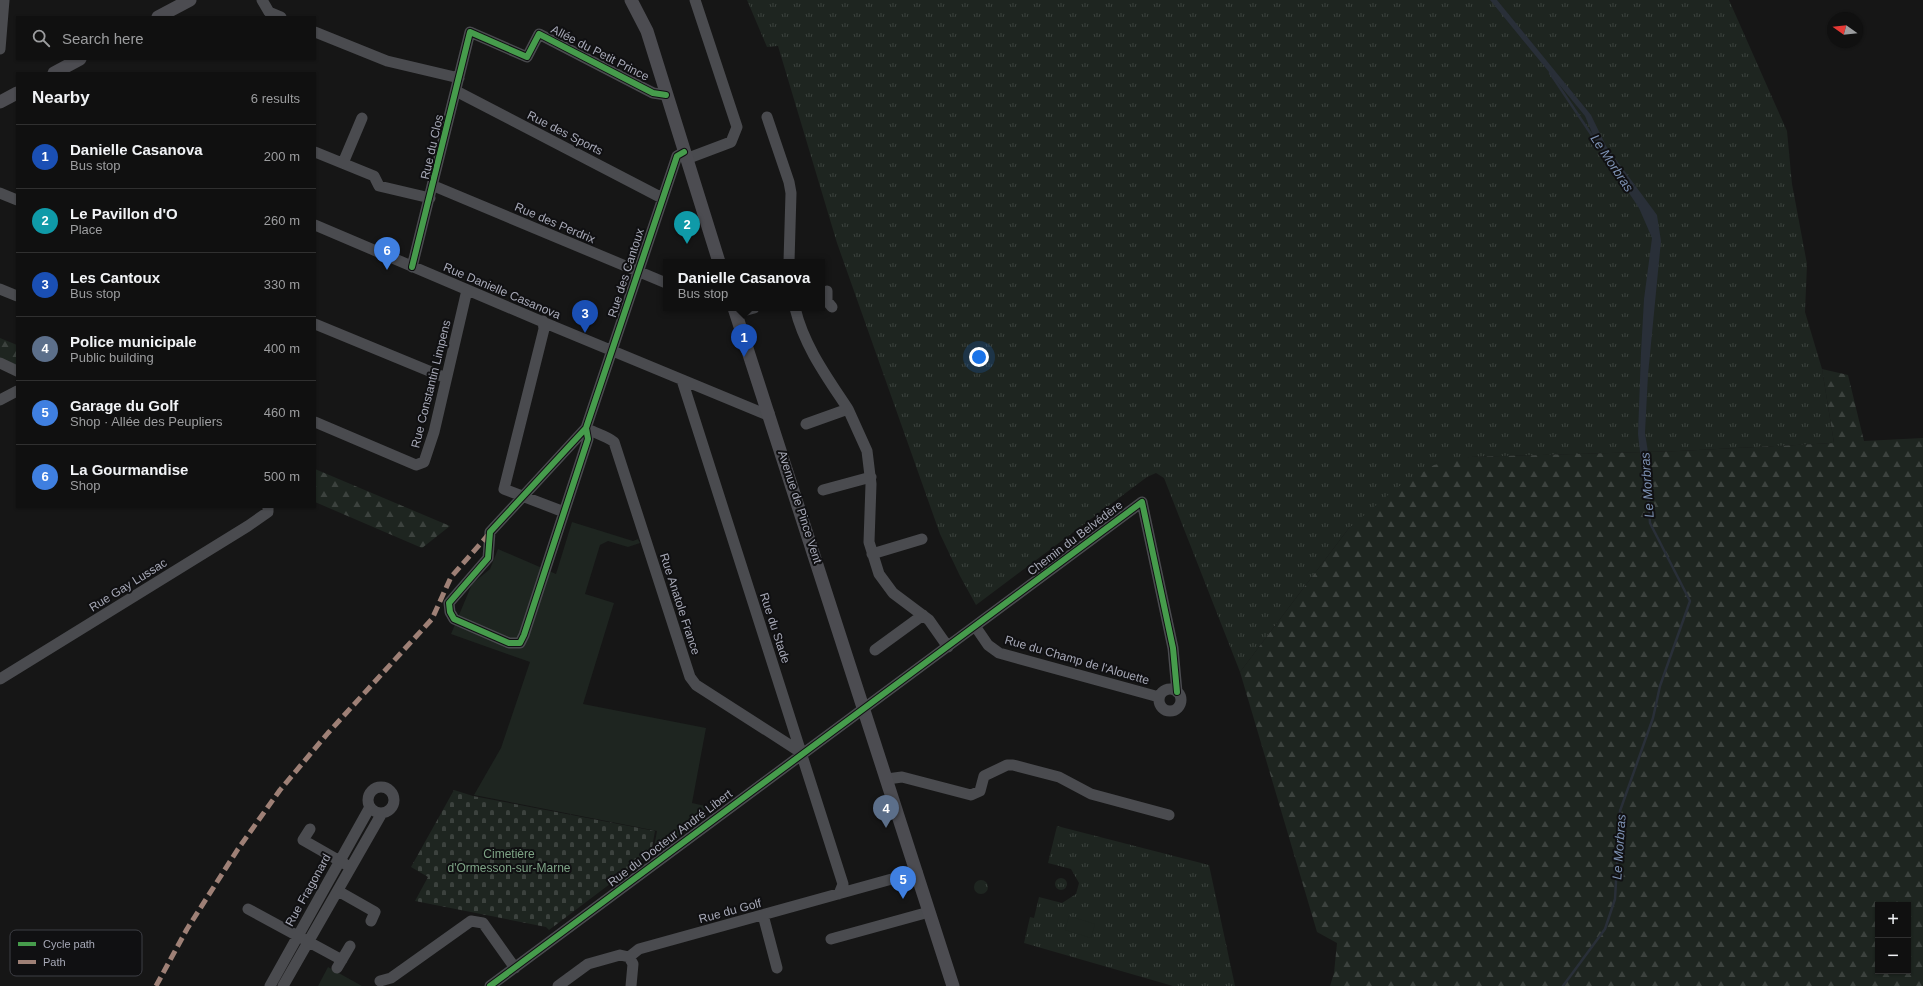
<!DOCTYPE html>
<html lang="en">
<head>
<meta charset="utf-8">
<style>
	:root { --surface:#101010; --page:#1e1e1e; --text:#f1f3f6; --muted:#9c9d9f; --line:#303030; --accent:#74767f }
	body { margin:0; font-family:Helvetica,sans-serif; background:var(--page); color:var(--text) }
	.controls { position:absolute; right:12px; bottom:12px; display:grid; overflow:hidden; border-radius:0px; box-shadow:0 1px 3px #0004 }
	.controls button { width:36px; height:36px; display:grid; place-items:center; padding:0; border:0; border-bottom:1px solid var(--line); background:var(--surface); color:var(--text); font:20px sans-serif }
	.compass { position:absolute; left:1827px; top:12px; width:36px; height:36px; border-radius:50%; background:var(--surface); box-shadow:0 1px 3px #0004; rotate:285deg }
	.you { position:absolute; left:979px; top:357px; width:14px; height:14px; margin:-10px; border:3px solid #fff; border-radius:50%; background:#1a73e8; box-shadow:0 0 0 6px #1a73e833 }
	.badge { display:grid; place-items:center; width:26px; height:26px; border-radius:50%; background:var(--accent); color:#fff; font-size:13px; font-weight:700 }
	.pin { position:absolute; translate:-50% -33px; filter:drop-shadow(0 1px 2px #0008) }
	.pin::after { content:''; position:absolute; top:21px; width:14px; height:12px; background:inherit; clip-path:polygon(0 0,100% 0,50% 100%) }
	.popup { position:absolute; left:663px; top:259px; width:162px; height:52px; box-sizing:border-box; display:grid; place-content:center; border-radius:0px; background:var(--surface); filter:drop-shadow(0 1px 3px #0005); font-size:13px; white-space:nowrap; color:var(--muted) }
	.popup b { font-size:15px; color:var(--text) }
	.popup::after { content:''; position:absolute; left:50%; top:100%; margin-left:-8px; border:8px solid transparent; border-top-color:var(--surface) }
	.list { margin:0; padding:0; list-style:none }
	h2 { display:flex; justify-content:space-between; align-items:center; height:52px; margin:0; padding:0 16px; font-size:17px }
	h2 small { font-size:13px; font-weight:400; color:var(--muted) }
	.list li { display:grid; grid-template-columns:26px 1fr auto; gap:12px; align-items:center; box-sizing:border-box; height:64px; padding:0 16px; border-top:1px solid var(--line) }
	.list b { display:block; font-size:15px; white-space:nowrap }
	.list p { margin:0; font-size:13px; white-space:nowrap; color:var(--muted) }
	.list em { font-size:13px; font-style:normal; color:var(--muted) }
	.icon { flex:none; width:22px; height:22px; fill:none; stroke:currentColor; stroke-width:2; stroke-linecap:round; stroke-linejoin:round }
	.map { position:relative; flex:none; width:1923px; height:986px; overflow:hidden }
	.search { position:absolute; background:var(--surface); box-shadow:0 1px 3px #0004; left:16px; top:16px; width:300px; height:44px; display:flex; align-items:center; gap:10px; box-sizing:border-box; padding:0 14px; border-radius:0px; color:var(--muted); font-size:15px }
	.panel { position:absolute; background:var(--surface); box-shadow:0 1px 3px #0004; left:16px; top:72px; width:300px; height:436px; border-radius:0px }
	.map>svg:first-child { display:block }
	.grass { fill:url(#grass-tufts) }
	.forest { fill:url(#forest-firs); fill-rule:evenodd }
	.cemetery { fill:url(#cemetery-stones) }
	.garden { fill:#1e2520 }
	.water { fill:#292f38 }
	.lines { fill:none; stroke-linecap:round; stroke-linejoin:round }
	.stream { stroke:#292f38; stroke-width:2.5 }
	.minor { stroke:#4a4b4f; stroke-width:11 }
	.major { stroke:#4c4c51; stroke-width:13 }
	.quiet { stroke:#9e8076; stroke-width:5; stroke-dasharray:10 5; stroke-linecap:butt }
	.cycleway-casing { stroke:#101012; stroke-width:8 }
	.cycleway { stroke:#469c4c; stroke-width:6 }
	.labels { text-anchor:middle; dominant-baseline:central; stroke-width:4; stroke-linejoin:round; paint-order:stroke }
	.street-label { font-size:12px; fill:#a7a9b7; stroke:#101012 }
	.park-label { font-size:12px; fill:#7da385; stroke:#101012 }
	.water-label { font-size:13px; font-style:italic; fill:#7d91b3; stroke:#101012 }
	.key { fill:#101012; stroke:#3d3e44; stroke-width:1 }
	.key-label { font-size:11px; fill:#a7a9b7 }
</style>
</head>
<body>
<div class="map">
<svg width="1923" height="986" viewBox="0 0 1923 986">
	<defs>
		<pattern id="grass-tufts" width="24" height="20" patternUnits="userSpaceOnUse"><rect width="24" height="20" fill="#1e2520"/><path d="M3 7l-1-3M5 7V3M7 7l1-3M15 17l-1-3M17 17v-4M19 17l1-3" fill="none" stroke="#3c423e"/></pattern>
		<pattern id="forest-firs" width="22" height="20" patternUnits="userSpaceOnUse"><rect width="22" height="20" fill="#1e2520"/><path d="M5 1l3.5 6h-7zM16 11l3.5 6h-7z" fill="#3c423e"/></pattern>
		<pattern id="cemetery-stones" width="16" height="16" patternUnits="userSpaceOnUse"><rect width="16" height="16" fill="#1e2520"/><path d="M2 7V4a2 2 0 0 1 4 0v3zM10 15v-3a2 2 0 0 1 4 0v3z" fill="#3c423e"/></pattern>
	</defs>
	<rect width="100%" height="100%" fill="#161616"/>
	<path class="grass" d="M747 0H1729L1787 131 1792 184 1807 264 1805 312 1822 369 1834 443 1679 451 1469 457 1349 528 1240 672 1164 478 1156 473 1147 477 976 605 960 576 940 534 837 243 778 46 767 47Z
		M1057 826 1209 865 1235 986H1173L1024 943 1030 917 1034 918 1039 897 1062 903 1076 894 1079 883 1071 869 1048 863Z
		M1055 884a6 6 0 1 1 12 0a6 6 0 1 1-12 0Z
		M974 887a7 7 0 1 1 14 0a7 7 0 1 1-14 0Z"/>
	<path class="forest" d="M0 338 17 345V365L0 358Z
		M1822 369 1848 375 1864 441 1923 438V986H1330L1334 973 1337 943 1317 932 1240 672 1349 528 1395 489 1434 465 1469 457 1679 451 1834 443ZM1878 905H1908V971H1878Z
		M315 469 450 526 422 548 315 502Z"/>
	<path class="cemetery" d="M454 790 473 796 655 831 651 853 549 930 546 927 415 901 428 877 411 867Z"/>
	<path class="garden" d="M572 522 633 541 638 539 640 543 628 547 608 541 600 545 585 594 614 603 583 704 706 728 692 803 710 807 678 831 681 835 656 853H653L657 831 474 795 501 748 530 662 451 634 472 584 490 569 498 549 556 574Z
		M1069 916 1095 924 1091 938 1065 930Z
		M328 967 362 986H318Z"/>
	<path class="water" d="M1490 0H1497L1591 115 1606 146 1657 215 1661 241 1648 375 1645 433 1650 465 1641 461 1638 434 1641 352 1644 299 1652 238 1639 208 1598 147 1585 116Z"/>
	<g class="lines">
		<path class="stream" d="M1550 73 1595 140
			M1563 986 1605 929 1615 899 1620 811 1653 718 1660 686 1690 601 1650 523 1646 461"/>
		<path class="minor" d="M262 0 269 12 281 17
			M315 32 387 61 459 78
			M0 49 4 0
			M456 91 662 198
			M767 117 789 182 791 193 789 262
			M315 152 374 176 379 186 430 198
			M686 159 731 142 737 127 695 0
			M343 163 362 118
			M434 186 666 283
			M0 193 17 200
			M315 225 550 325 765 414 769 413
			M412 267 470 32 527 57 539 34 653 93 666 95
			M0 289 17 296
			M827 291V301L832 307
			M795 308C804 346 827 377 848 409
			M736 313 754 308
			M543 321 544 329 504 489 564 512
			M315 324 446 378
			M0 363 17 371
			M682 380 843 884 839 894
			M0 400 17 391
			M315 422 416 465 424 462 434 432 467 290
			M806 424 848 409 867 451 871 484 869 542 879 574 893 593 929 620 948 647
			M586 428 588 439 524 635 520 643H509L454 619 450 612 449 603 488 558 490 532 586 428 677 156 684 152
			M586 428C596 434 605 435 614 442L690 677 696 685 802 753
			M823 490 871 477
			M872 554 922 539
			M975 626 988 645 999 653 1159 697
			M875 650 923 615
			M0 679 248 526 268 512V507
			M1159 700a11 11 0 1 1 22 0a11 11 0 1 1-22 0Z
			M887 779 902 777 971 795 980 791 984 776 1007 765H1013L1059 777 1091 794 1169 815
			M368 800a13 13 0 1 1 26 0a13 13 0 1 1-26 0Z
			M310 829 303 840 345 864
			M338 891 375 912 371 921
			M248 909 342 960
			M763 915 777 968
			M831 939 929 912
			M629 957 633 964 631 986
			M337 968 350 946
			M380 981 391 978 471 921 483 923 515 968
			M270 986 370 807
			M283 986 382 813
			M490 986 1142 502 1173 648 1177 692
			M558 986 588 964 620 955 629 957 639 949 917 872"/>
		<path class="major" d="M631 0 647 31 719 262
			M158 17 190 0
			M54 73 80 59
			M0 102 17 93
			M734 308 953 986"/>
		<path class="quiet" d="M156 986 187 929 238 849 280 790 328 733 432 619 451 577 489 534"/>
		<g class="cycleway-casing">
			<path id="cycleway" d="M412 267 470 32 527 57 539 34 653 93 666 95
				M586 428 588 439 524 635 520 643H509L454 619 450 612 449 603 488 558 490 532 586 428 677 156 684 152
				M490 986 1142 502 1173 648 1177 692"/>
		</g>
		<use href="#cycleway" class="cycleway"/>
	</g>
	<g class="labels">
		<g class="street-label">
			<text transform="translate(600 53) rotate(27)">Allée du Petit Prince</text>
			<text transform="translate(565 133) rotate(27)">Rue des Sports</text>
			<text transform="translate(432 147) rotate(-77)">Rue du Clos</text>
			<text transform="translate(555 223) rotate(23)">Rue des Perdrix</text>
			<text transform="translate(626 273) rotate(-72)">Rue des Cantoux</text>
			<text transform="translate(502 291) rotate(23)">Rue Danielle Casanova</text>
			<text transform="translate(431 384) rotate(-76)">Rue Constantin Limpens</text>
			<text transform="translate(800 507) rotate(72)">Avenue de Pince Vent</text>
			<text transform="translate(1075 538) rotate(-37)">Chemin du Belvédère</text>
			<text transform="translate(128 585) rotate(-32)">Rue Gay Lussac</text>
			<text transform="translate(680 604) rotate(72)">Rue Anatole France</text>
			<text transform="translate(775 628) rotate(72)">Rue du Stade</text>
			<text transform="translate(1077 660) rotate(16)">Rue du Champ de l'Alouette</text>
			<text transform="translate(670 838) rotate(-37)">Rue du Docteur André Libert</text>
			<text transform="translate(308 890) rotate(-61)">Rue Fragonard</text>
			<text transform="translate(730 911) rotate(-15)">Rue du Golf</text>
		</g>
		<g class="park-label">
			<text x="509" y="854">Cimetière<tspan x="509" dy="14">d'Ormesson-sur-Marne</tspan></text>
		</g>
		<g class="water-label">
			<text transform="translate(1612 163) rotate(56)">Le Morbras</text>
			<text transform="translate(1647 485) rotate(-94)">Le Morbras</text>
			<text transform="translate(1619 847) rotate(-86)">Le Morbras</text>
		</g>
	</g>
	<rect x="10" y="930" width="132" height="46" rx="6" class="key"/>
	<rect x="18" y="942" width="18" height="4" fill="#469c4c"/>
	<rect x="18" y="960" width="18" height="4" fill="#9e8076"/>
	<g class="key-label">
		<text x="43" y="948">Cycle path</text>
		<text x="43" y="966">Path</text>
	</g>
</svg>
<div class="controls">
<button>+</button>
<button>−</button>
</div>
<svg class="compass" viewBox="-18 -18 36 36"><path d="M0-13l5 13h-10z" fill="#e53935"/><path d="M0 13l5-13h-10z" fill="#9c9d9f"/></svg>
<div class="you"></div>
<div class="pin badge" style="left:744px;top:357px;background:#1a4fb4">1</div>
<div class="popup"><b>Danielle Casanova</b>Bus stop</div>
<div class="pin badge" style="left:687px;top:244px;background:#0f9aa8">2</div>
<div class="pin badge" style="left:585px;top:333px;background:#1a4fb4">3</div>
<div class="pin badge" style="left:886px;top:828px;background:#5c6f8a">4</div>
<div class="pin badge" style="left:903px;top:899px;background:#3f7fe0">5</div>
<div class="pin badge" style="left:387px;top:270px;background:#3f7fe0">6</div>
<div class="search"><svg class="icon" aria-label="search" viewBox="0 0 24 24"><circle cx="10" cy="10" r="6"/><path d="M15 15l6 6"/></svg>Search here</div>
<section class="panel">
<h2>Nearby<small>6 results</small></h2>
<ul class="list">
<li><span class="badge" style="background:#1a4fb4">1</span><div><b>Danielle Casanova</b><p>Bus stop</p></div><em>200 m</em></li>
<li><span class="badge" style="background:#0f9aa8">2</span><div><b>Le Pavillon d'O</b><p>Place</p></div><em>260 m</em></li>
<li><span class="badge" style="background:#1a4fb4">3</span><div><b>Les Cantoux</b><p>Bus stop</p></div><em>330 m</em></li>
<li><span class="badge" style="background:#5c6f8a">4</span><div><b>Police municipale</b><p>Public building</p></div><em>400 m</em></li>
<li><span class="badge" style="background:#3f7fe0">5</span><div><b>Garage du Golf</b><p>Shop · Allée des Peupliers</p></div><em>460 m</em></li>
<li><span class="badge" style="background:#3f7fe0">6</span><div><b>La Gourmandise</b><p>Shop</p></div><em>500 m</em></li>
</ul>
</section>
</div>
</body>
</html>
